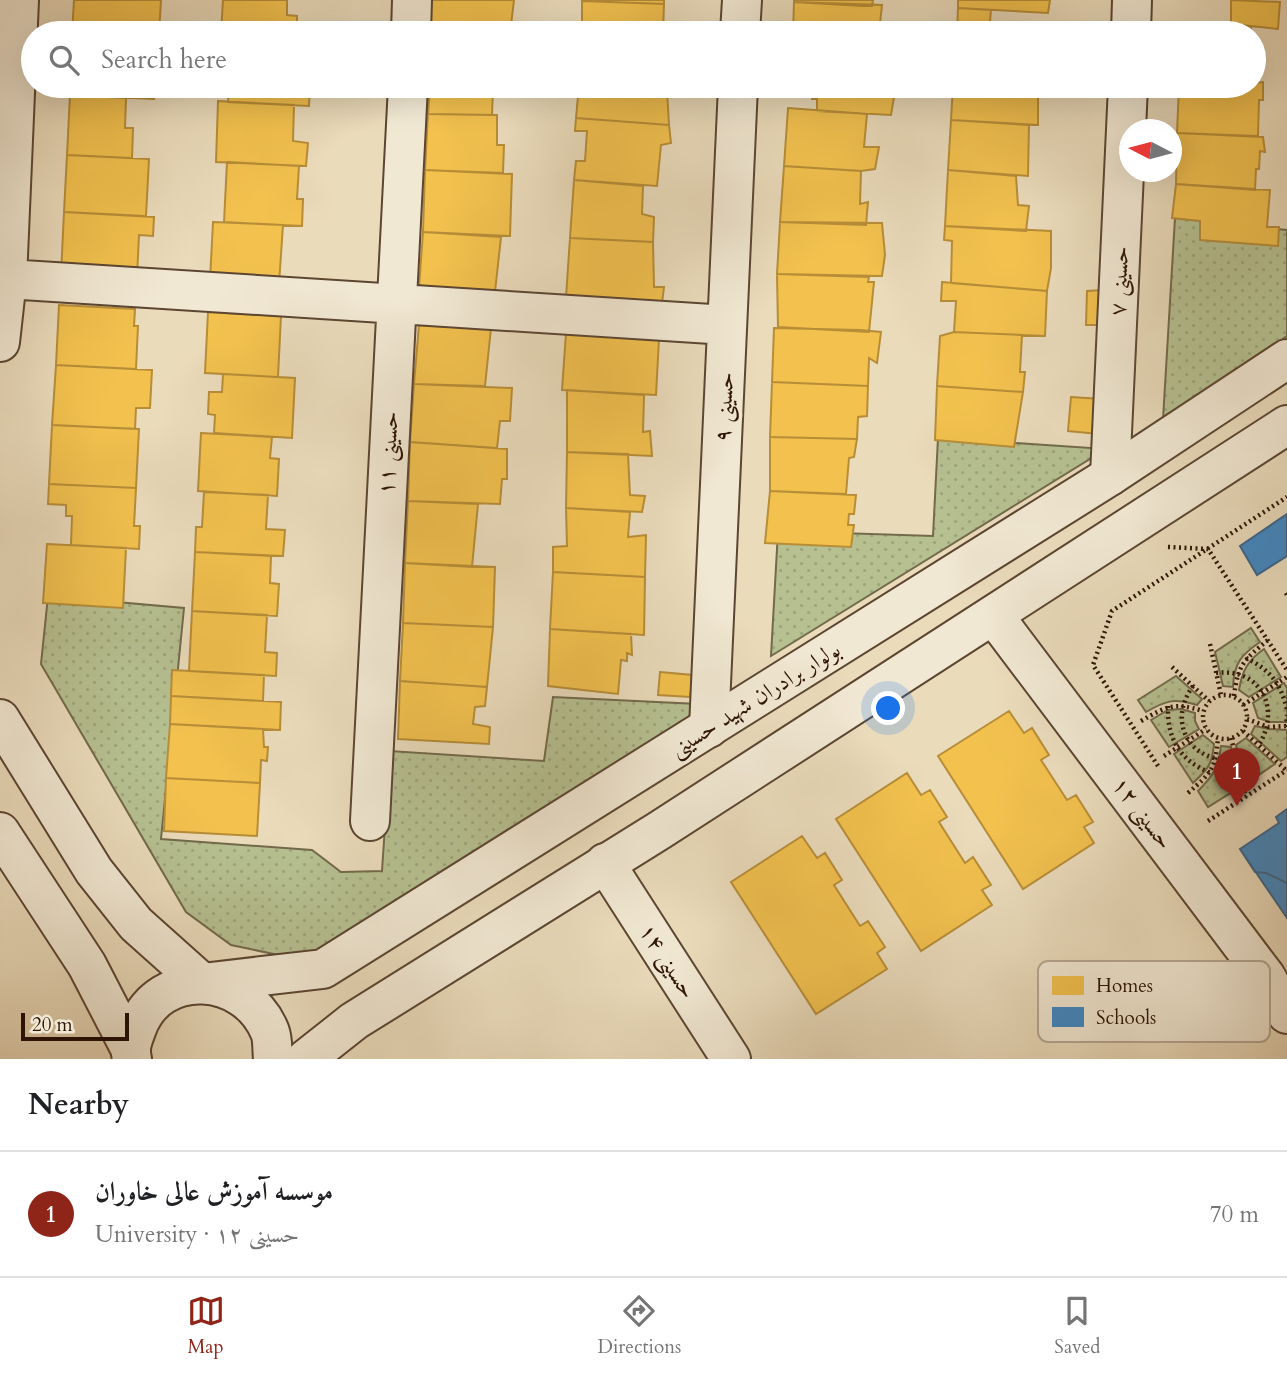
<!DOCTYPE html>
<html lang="en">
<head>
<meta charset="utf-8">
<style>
	:root { --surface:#fff; --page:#f2f2f2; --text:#202124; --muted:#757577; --line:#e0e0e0; --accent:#8f2418 }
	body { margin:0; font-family:Cardo,Amiri,serif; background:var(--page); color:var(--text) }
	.compass { position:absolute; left:1119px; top:119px; width:63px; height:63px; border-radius:50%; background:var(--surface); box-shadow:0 7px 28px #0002; rotate:276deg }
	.scale { position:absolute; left:21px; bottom:18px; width:108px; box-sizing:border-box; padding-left:7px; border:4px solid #2d1405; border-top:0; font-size:19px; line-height:24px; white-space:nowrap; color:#2d1405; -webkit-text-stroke:5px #f1e8d3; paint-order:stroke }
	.you { position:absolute; left:889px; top:709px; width:24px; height:24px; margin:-18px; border:5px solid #fff; border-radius:50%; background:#1a73e8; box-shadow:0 0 0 10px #1a73e833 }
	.badge { display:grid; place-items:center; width:46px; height:46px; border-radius:50%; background:var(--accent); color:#fff; font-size:23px; font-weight:700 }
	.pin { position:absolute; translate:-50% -58px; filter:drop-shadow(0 2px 4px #0008) }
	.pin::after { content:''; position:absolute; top:37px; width:24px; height:21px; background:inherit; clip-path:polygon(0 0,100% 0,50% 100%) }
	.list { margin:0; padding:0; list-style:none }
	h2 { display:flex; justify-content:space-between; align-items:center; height:91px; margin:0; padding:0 28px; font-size:30px }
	h2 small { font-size:23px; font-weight:400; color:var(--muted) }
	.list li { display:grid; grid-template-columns:46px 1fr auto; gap:21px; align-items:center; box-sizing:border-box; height:126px; padding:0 28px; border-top:2px solid var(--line) }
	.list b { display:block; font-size:26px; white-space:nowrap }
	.list p { margin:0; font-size:23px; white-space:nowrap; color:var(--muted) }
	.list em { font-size:23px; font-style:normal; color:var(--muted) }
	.icon { flex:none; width:38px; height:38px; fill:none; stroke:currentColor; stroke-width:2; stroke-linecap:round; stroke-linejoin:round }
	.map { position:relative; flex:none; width:1287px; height:1059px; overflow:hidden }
	.search { position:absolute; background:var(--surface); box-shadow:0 7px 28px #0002; left:21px; right:21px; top:21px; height:77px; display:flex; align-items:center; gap:18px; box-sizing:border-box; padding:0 24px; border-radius:38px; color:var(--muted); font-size:26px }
	.sheet { height:217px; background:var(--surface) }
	nav { display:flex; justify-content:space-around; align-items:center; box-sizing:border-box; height:98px; border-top:2px solid var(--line); background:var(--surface); font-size:19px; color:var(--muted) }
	nav a { display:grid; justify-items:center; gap:4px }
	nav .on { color:var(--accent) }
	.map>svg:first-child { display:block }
	.grass { fill:url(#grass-dots); stroke:#726a4b; stroke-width:2 }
	.homes { fill:#f2c14e; stroke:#b78d38; stroke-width:2 }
	.schools { fill:#3f88c5; stroke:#3a658b; stroke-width:2 }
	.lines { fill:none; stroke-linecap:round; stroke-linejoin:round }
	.minor-casing { stroke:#5c4632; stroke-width:42 }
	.tertiary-casing { stroke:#5c4632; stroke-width:42 }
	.path { stroke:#2d1405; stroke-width:4.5; stroke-dasharray:2 3.5; stroke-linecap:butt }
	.minor { stroke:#f1e8d3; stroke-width:38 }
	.tertiary { stroke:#f1e8d3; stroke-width:38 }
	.labels { text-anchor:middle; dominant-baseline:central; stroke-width:7; stroke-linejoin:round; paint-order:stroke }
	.street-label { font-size:23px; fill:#2d1405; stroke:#f1e8d3 }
	.key { fill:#f1e8d3; stroke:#b6a895; stroke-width:2 }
	.key-label { font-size:19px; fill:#2d1405 }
</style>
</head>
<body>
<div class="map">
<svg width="1287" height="1059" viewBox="0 0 1287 1059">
	<defs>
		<pattern id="grass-dots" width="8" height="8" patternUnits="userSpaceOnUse" patternTransform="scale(1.75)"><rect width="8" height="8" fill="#b6c091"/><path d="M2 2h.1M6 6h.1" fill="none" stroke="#9da47c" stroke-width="1.8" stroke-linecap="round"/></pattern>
	</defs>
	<rect width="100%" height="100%" fill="#eadbbb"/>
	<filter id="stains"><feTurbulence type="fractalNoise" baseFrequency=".00286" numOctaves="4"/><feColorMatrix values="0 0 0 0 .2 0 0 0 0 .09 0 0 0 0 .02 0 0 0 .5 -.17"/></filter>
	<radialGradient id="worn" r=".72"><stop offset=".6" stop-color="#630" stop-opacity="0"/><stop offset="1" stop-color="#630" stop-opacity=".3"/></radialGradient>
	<path class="grass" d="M1175 218 1287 230V336L1163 419Z
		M938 438 1106 449 771 656 778 531 933 536Z
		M48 596 184 608 161 839 312 850 341 872 382 871 390 751 544 761 553 697 698 704 696 719 346 946 283 956 231 945 186 912 41 664Z
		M1251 628 1260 642C1241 655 1234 663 1233 687L1223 686 1215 652Z
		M1264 649 1281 677 1249 697 1239 690C1242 671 1248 660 1264 649Z
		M1176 676 1202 699 1197 705C1174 698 1167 700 1146 712L1138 700Z
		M1284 683 1287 688V722H1270L1258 718 1253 703Z
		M1181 709 1195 713V721L1199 729 1169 747 1151 720 1168 710Z
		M1255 726 1269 729 1287 730V757L1281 761 1251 734Z
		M1203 735 1214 744C1212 765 1208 769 1193 783L1174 754Z
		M1246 738 1275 764 1245 784 1236 745Z
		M1221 746 1231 747 1240 787 1208 807 1198 791C1213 776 1219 767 1221 746Z"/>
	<path class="homes" d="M74 0H161L159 33H72Z
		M223 0H287V15L297 16V33H221Z
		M430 0H514L511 25 504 26V33H431Z
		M664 0V4L582 1V0Z
		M794 0H873L872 6H863L794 2Z
		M958 0H1050L1048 13 958 8Z
		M1231 0 1280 2 1278 29 1231 24Z
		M582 1 664 4 663 33H582Z
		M794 2 882 5 879 33H793Z
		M958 8 991 10 989 33H957Z
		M1231 24 1251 27V33H1183V25Z
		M1263 82V100H1259L1258 136 1177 133 1179 86H1254V83Z
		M70 86H155L154 99 70 95Z
		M229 86H310L309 106 228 102Z
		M430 86H511V89H493L492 115 428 114Z
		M579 86H659L658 91 667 90 669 125 576 118Z
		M791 86H878V95L894 97 891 115 817 111V99H812V93L791 89Z
		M953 86H1038V125L951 120Z
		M70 95 126 98 125 128H133L132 158 67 155Z
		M218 101 294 105 293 141 308 143 306 166 216 162Z
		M788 108 867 114 864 147H879L875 169 861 171 784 166Z
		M428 114 497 115V145H504L503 173 425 170Z
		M576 118 669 125 671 143 661 145 657 186 574 180 576 161H585L587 131H575Z
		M951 120 1029 125 1028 176 948 170Z
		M1177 133 1263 137 1265 152 1260 151 1259 169H1256L1255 190 1176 184Z
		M67 155 149 159 146 216 64 212Z
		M227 162 299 166 297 199H303L302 226 224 222Z
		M784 166 861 171 860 204 868 202 866 225 780 222Z
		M425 170 512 174 510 236 423 232Z
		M948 170 1016 176 1018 205 1029 206 1026 231 945 226Z
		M574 180 643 186 642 214 654 217 653 242 570 238Z
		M1176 184 1270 190 1267 227H1279L1278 246 1200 240V221L1172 218Z
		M64 212 154 217 153 236 139 235 137 277 61 274Z
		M213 222 283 225 279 284 210 280Z
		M780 222 882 223 885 255 882 276 777 274Z
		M945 226 1051 231V268L1047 291 951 283 952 241 944 240Z
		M423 232 501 237 495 292 419 288Z
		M570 238 653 242 654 287H664L662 303 566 297Z
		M777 274 869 277 868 282H874L869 332 778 327Z
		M942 282 1047 291 1045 336 954 332 956 301H941Z
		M1103 290V325H1086L1087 291Z
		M59 305 135 309 134 326H138L136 369 56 365Z
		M208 312 281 316 278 377 205 373Z
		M419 325 491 328 485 386 414 384Z
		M774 328 860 330 881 332 877 363 869 358 868 386 772 382Z
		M954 332 1022 335 1020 372H1025L1023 392 937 386 940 336Z
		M566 333 659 339 656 395 562 390Z
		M56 365 152 370 150 408H136L135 429 52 425Z
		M223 374 295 378 292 438 214 433 215 415 208 414 209 392H222Z
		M772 382 868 386 867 416 858 417 857 439 770 437Z
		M414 384 512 388 510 421H500L497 448 410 442Z
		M937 386 1023 392 1014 447 935 440Z
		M567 390 644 395 643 432 650 431 652 456 567 452Z
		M1071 397 1101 399 1098 434 1068 431Z
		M52 425 139 429 136 488 49 484Z
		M201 433 272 437 270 458 279 459 277 496 198 491Z
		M770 437 857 439 854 457 849 458 846 494 770 491Z
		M410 442 507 449V479H502L500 504 408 501Z
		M567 452 628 454 630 495 645 496 642 512 566 508Z
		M49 484 136 488 134 526H140L139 549 71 545 72 516H66V505L48 504Z
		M770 491 856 495 854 514H849L848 525H854L851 547 765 543Z
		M204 492 268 495 266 529 285 530 283 556 195 552 196 527H202Z
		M408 501 478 504 472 567 405 563Z
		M566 508 630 512 628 537 646 535 645 577 553 572V547L567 546Z
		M47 544 126 548 123 608 43 603Z
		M195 552 271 556 270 583 279 584 277 616 192 611Z
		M405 563 495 567 493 627 403 623Z
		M553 572 645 577 644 635 550 629Z
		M192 611 267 615 265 652 277 653 276 676 189 671Z
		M403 623 493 627 487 687 400 681Z
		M550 629 631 634 632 655 627 653V661L621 660 618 694 548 686Z
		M172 670 264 675 263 701 171 696Z
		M660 672 693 675 690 697 658 695Z
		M400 681 487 687 485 706 475 707 473 724 490 727 489 744 398 739Z
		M171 696 281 702 280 730 170 724Z
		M1009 711 1024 733 1032 728 1049 755 1041 760 1067 800 1076 795 1093 822 1084 827 1094 843 1023 889 938 756Z
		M170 724 263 729 264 747H268L267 761 261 760 260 783 166 778Z
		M907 773 921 795 930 790 947 817 939 822 965 863 973 857 991 885 982 890 992 905 921 951 836 819Z
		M166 778 260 783 257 836 164 831Z
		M802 836 817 858 825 853 842 880 834 885 860 926 868 921 885 947 877 953 887 969 816 1014 731 882Z"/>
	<path class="schools" d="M1287 514V556L1257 575 1240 546Z
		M1287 809V918L1240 849 1279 823 1276 817Z
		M1287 809V883L1266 873 1255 872 1240 849 1279 823 1276 817Z"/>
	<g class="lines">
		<g class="minor-casing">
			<path id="minor" d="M411 33 412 0
				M740 33 742 0
				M1131 33 1132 0
				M7 279 727 325
				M0 342 7 279 19 0
				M1110 476 1128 86
				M0 719 94 871 136 924 202 983
				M709 728 738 86
				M370 821 408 86
				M0 832 87 965 130 1048
				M605 863 731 1059"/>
		</g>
		<g class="tertiary-casing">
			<path id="tertiary" d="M994 616 1266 977 1287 1014
				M202 983 323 969 1110 476 1287 359
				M132 1059C129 1047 133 1039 137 1028 159 967 246 972 270 1032 273 1040 272 1051 273 1059
				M306 1059 354 1021 660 830 1287 425"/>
		</g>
		<path class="path" d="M1168 547 1208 549 1287 670
			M1286 593 1287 595
			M1210 644 1221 695
			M1246 658C1270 670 1281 683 1287 710
			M1172 667 1209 701
			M1216 673C1261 667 1282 710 1258 746
			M1193 686C1166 723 1191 765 1236 759
			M1203 717a22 22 0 1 1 44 0a22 22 0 1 1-44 0Z
			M1234 696C1238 664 1244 660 1268 640
			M1243 705 1287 677
			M1168 706C1167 739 1180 761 1211 773
			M1247 719 1268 727 1287 726
			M1141 721C1167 706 1174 702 1203 711
			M1286 727 1287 715
			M1243 731 1286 770
			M1231 738 1246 797
			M1164 756 1206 729
			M1158 766 1093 665 1112 611 1287 497
			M1188 793C1212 772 1215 770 1218 738
			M1208 821 1287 770"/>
		<use href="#minor" class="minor"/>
		<use href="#tertiary" class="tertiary"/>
	</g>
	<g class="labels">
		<g class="street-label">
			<text transform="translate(1119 281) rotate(-87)">حسینی ۷</text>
			<text transform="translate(724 407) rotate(-87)">حسینی ۹</text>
			<text transform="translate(388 453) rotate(-87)">حسینی ۱۱</text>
			<text transform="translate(755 699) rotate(-32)">بولوار برادران شهید حسینی</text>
			<text transform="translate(1143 813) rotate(53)">حسینی ۱۲</text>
			<text transform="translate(668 961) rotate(57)">حسینی ۱۴</text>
		</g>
	</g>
	<rect x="1038" y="961" width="232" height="81" rx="10" class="key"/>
	<rect x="1052" y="976" width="32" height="19" fill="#f2c14e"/>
	<rect x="1052" y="1007" width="32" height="20" fill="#3f88c5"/>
	<g class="key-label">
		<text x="1096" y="992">Homes</text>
		<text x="1096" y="1024">Schools</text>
	</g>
	<rect width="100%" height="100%" filter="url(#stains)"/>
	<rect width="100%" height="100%" fill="url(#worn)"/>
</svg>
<svg class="compass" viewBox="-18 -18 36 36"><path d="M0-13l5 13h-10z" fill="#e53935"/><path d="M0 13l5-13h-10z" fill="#757577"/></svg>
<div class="scale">20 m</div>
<div class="you"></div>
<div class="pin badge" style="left:1237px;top:806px">1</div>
<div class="search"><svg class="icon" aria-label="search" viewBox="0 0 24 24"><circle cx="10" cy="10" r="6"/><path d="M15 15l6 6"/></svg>Search here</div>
</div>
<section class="sheet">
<h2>Nearby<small></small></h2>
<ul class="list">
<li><span class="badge">1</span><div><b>موسسه آموزش عالی خاوران</b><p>University · حسینی ۱۲</p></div><em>70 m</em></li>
</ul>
</section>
<nav>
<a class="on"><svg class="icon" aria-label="map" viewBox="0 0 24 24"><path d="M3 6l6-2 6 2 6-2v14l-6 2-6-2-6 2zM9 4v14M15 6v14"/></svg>Map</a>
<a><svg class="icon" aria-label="directions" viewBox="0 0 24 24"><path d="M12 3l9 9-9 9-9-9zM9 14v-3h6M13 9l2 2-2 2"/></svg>Directions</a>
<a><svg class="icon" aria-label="saved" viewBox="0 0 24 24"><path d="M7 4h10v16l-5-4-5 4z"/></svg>Saved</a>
</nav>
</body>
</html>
